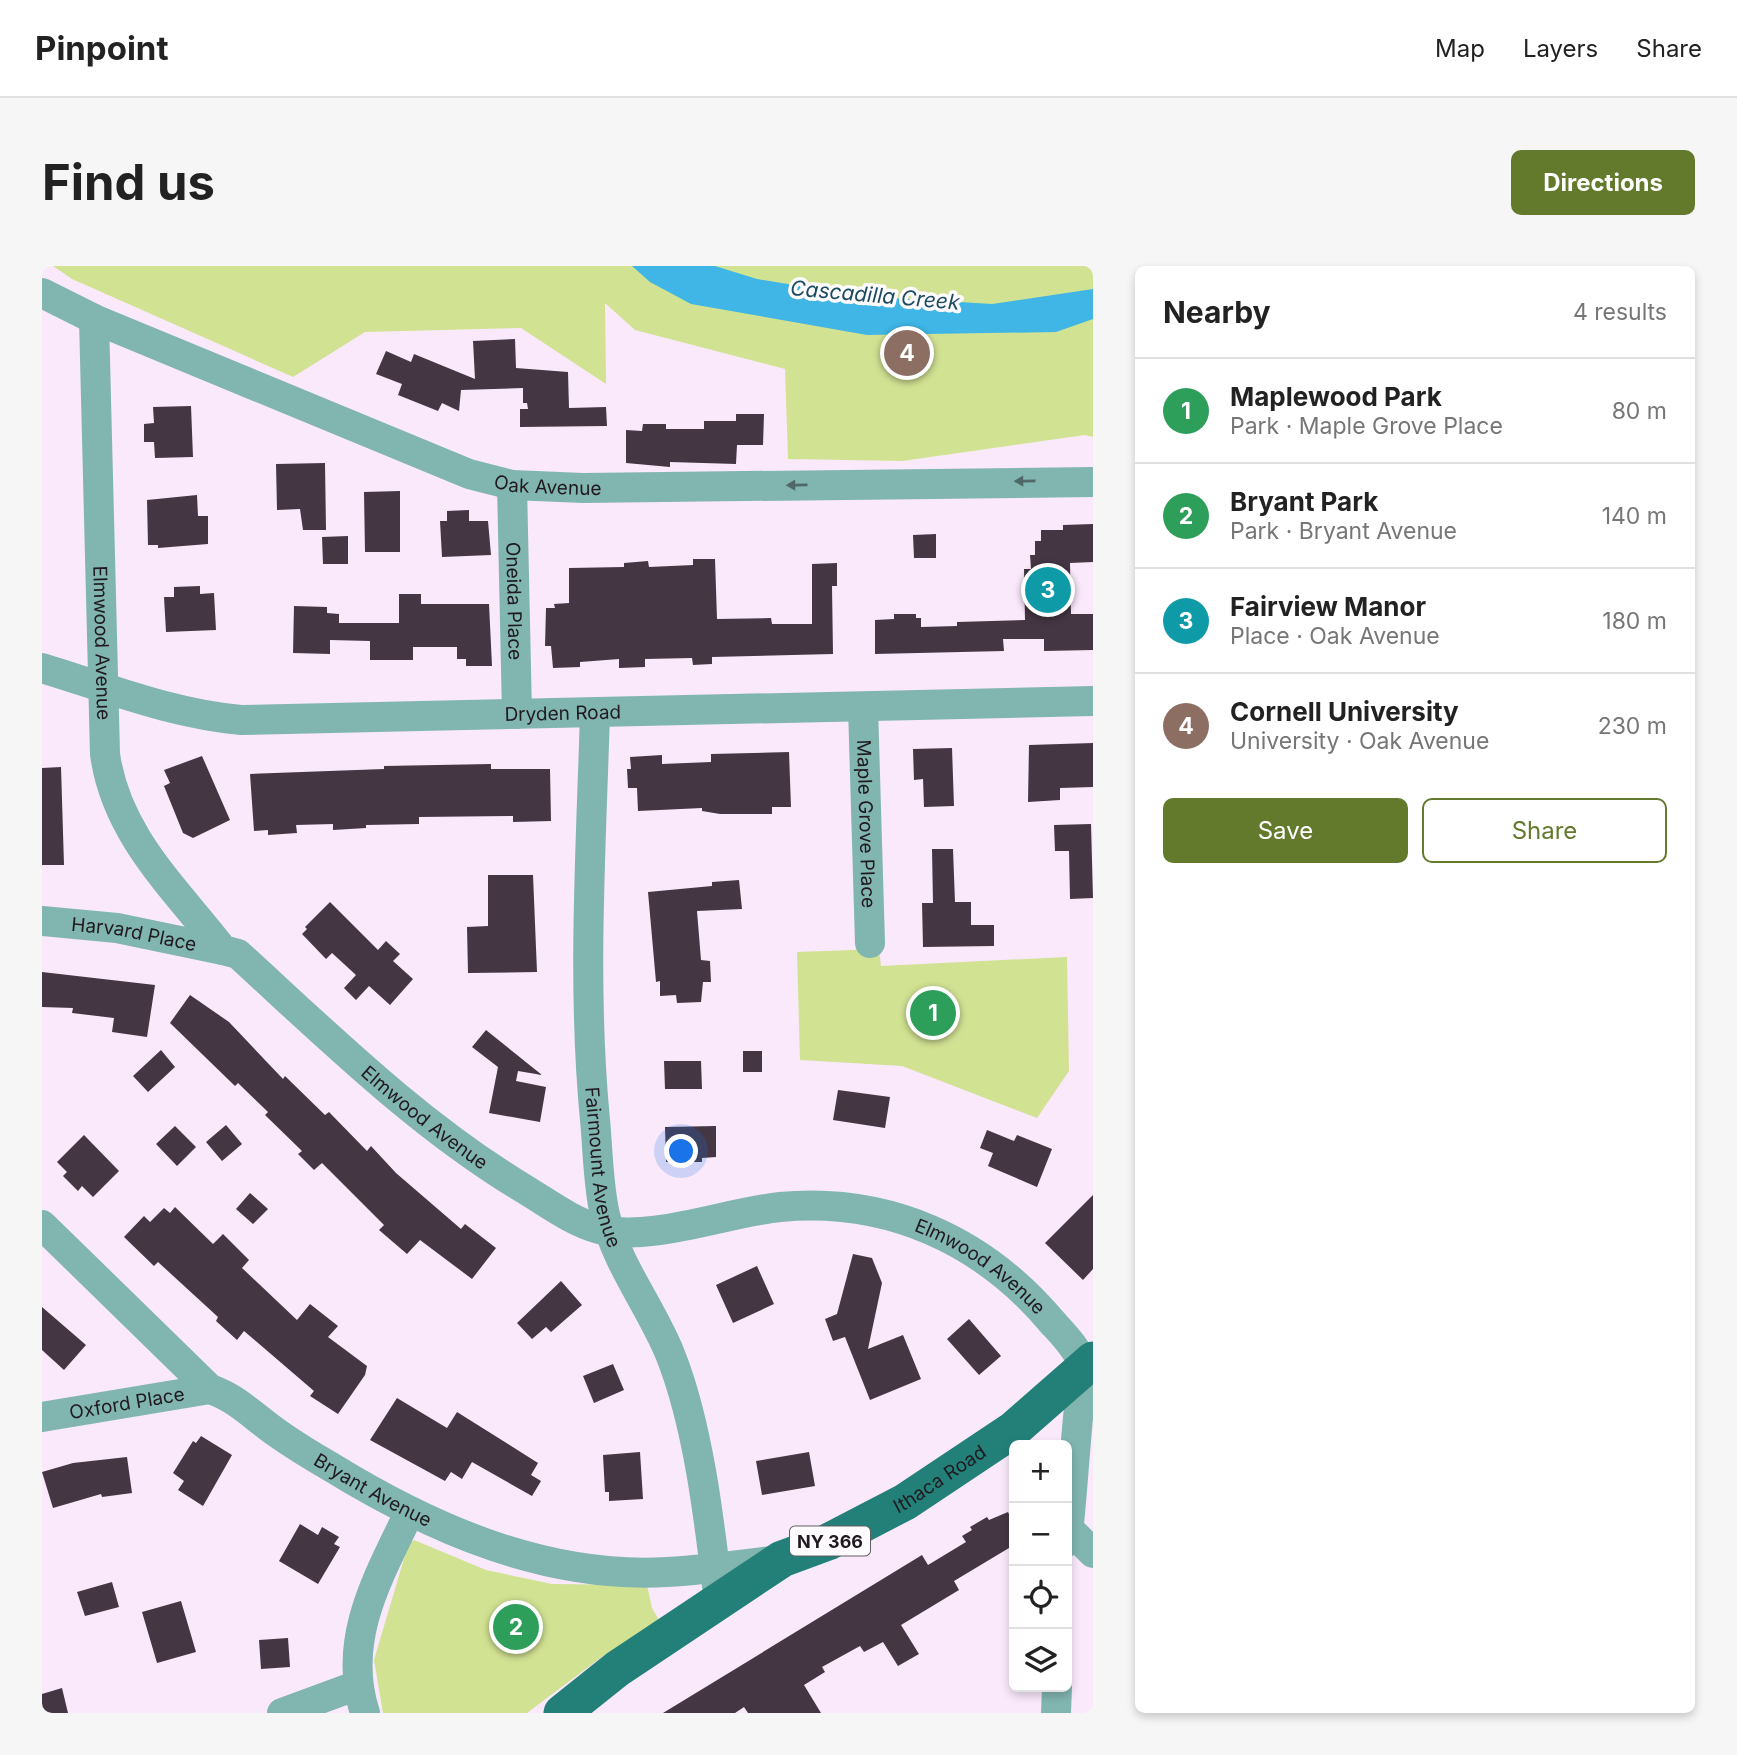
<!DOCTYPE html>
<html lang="en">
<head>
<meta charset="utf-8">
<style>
	:root { --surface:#fff; --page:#f6f6f6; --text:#222; --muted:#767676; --line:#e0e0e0; --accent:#637a2c }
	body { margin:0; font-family:Inter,sans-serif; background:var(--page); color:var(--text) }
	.controls { position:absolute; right:21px; bottom:21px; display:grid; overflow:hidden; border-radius:10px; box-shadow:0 4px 10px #0003 }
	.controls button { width:63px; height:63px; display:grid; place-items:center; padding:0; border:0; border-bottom:2px solid var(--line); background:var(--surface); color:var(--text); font:35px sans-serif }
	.you { position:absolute; left:640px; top:886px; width:24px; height:24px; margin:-18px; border:5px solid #fff; border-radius:50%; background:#1a73e8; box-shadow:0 0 0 10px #1a73e833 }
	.badge { display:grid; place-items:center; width:46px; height:46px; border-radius:50%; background:var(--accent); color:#fff; font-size:23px; font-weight:700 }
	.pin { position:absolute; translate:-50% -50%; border:4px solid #fff; box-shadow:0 2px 7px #0006 }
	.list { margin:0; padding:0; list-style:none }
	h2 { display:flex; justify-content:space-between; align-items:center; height:91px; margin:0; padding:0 28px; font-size:30px }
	h2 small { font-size:23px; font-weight:400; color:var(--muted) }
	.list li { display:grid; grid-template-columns:46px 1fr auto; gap:21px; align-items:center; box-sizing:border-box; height:105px; padding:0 28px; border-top:2px solid var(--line) }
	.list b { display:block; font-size:26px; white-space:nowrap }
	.list p { margin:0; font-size:23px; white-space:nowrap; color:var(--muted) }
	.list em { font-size:23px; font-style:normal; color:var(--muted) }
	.actions { display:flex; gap:14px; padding:21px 28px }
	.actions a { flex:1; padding:16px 0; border:2px solid var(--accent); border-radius:10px; text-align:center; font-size:24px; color:var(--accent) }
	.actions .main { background:var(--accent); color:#fff }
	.icon { flex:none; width:38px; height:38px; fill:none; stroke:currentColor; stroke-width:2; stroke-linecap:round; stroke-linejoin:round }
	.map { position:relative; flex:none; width:1051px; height:1447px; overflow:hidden; border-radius:10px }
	header { display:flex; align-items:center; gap:42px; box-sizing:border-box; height:98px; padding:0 35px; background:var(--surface); border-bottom:2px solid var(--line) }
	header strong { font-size:33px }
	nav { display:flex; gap:38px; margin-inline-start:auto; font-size:24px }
	.intro { display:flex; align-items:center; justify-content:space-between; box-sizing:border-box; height:168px; padding:0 42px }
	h1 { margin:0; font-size:49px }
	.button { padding:18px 32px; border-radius:10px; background:var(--accent); color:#fff; font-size:24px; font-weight:700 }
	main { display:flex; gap:42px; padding:0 42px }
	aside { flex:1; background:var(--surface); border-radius:10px; box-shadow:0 4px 10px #0003 }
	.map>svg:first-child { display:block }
	.green { fill:#d2e293 }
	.water { fill:#3fb6e6 }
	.building { fill:#453643 }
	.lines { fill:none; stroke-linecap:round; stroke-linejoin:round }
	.minor { stroke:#81b5b0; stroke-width:30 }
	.major { stroke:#238079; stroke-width:37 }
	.oneway { fill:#506868 }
	.labels { text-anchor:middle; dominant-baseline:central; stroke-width:7; stroke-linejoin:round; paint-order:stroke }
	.shield { fill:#fefbfe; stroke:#635e63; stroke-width:2 }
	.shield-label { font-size:18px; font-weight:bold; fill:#201a20 }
	.street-label { font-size:19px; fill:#201a20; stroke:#fefbfe }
	.water-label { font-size:21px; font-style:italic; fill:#1c4c60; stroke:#fefbfe }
</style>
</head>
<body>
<header>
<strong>Pinpoint</strong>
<nav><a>Map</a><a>Layers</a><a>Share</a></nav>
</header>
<div class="intro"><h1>Find us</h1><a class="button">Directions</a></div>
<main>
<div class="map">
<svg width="1051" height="1447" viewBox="0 0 1051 1447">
	<rect width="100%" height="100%" fill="#fae9fa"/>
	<path class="green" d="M11 0H1051V171L1043 169 860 195 746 193 743 103 593 64 563 37 564 118 479 62 323 66 251 111 30 13Z
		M837 683 839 700 1025 691 1027 805 995 852 860 800 758 794 755 686Z
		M372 1274 444 1304 510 1318 605 1319 610 1342 618 1356 561 1390 485 1447H341L332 1394 366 1279Z"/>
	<path class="water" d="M590 0H673L715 13 818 30 950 38 1051 23V53L1014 66 825 69 649 38 608 16Z"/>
	<path class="building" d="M473 73 474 102 526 106 527 142 564 141 565 160 478 161V143H486L485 137H481V122L419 124 417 145 400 137 396 145 356 129 360 118 334 108 344 85 369 96 372 88 433 113 431 75Z
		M149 140 151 191 113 192 112 176H102V158L112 157 111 141Z
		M694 148H722L721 179H695L694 198 628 196V201L584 197V164L600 165 601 158H624V163H662V155H694Z
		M283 197 284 264H261L258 243 235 244 234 198Z
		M358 225V286H323L322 226Z
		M155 229 156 250H166V278L116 282V279H106L105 234Z
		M427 244V255H446L449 289 400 291 398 255H405V245Z
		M1051 258V296L1028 297 1029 348H1051V384L1002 385V373H961L962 385 833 388V354L852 353V348H874V352H879V361L915 360V356L983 354 982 303H989L988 289H993V275H999V264H1021V259Z
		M894 268V292H872L871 269Z
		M306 270V298H281L280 271Z
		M651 293H673L675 353 729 352 730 358H770V298L795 297V320H790L791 388 670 391V398L651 399 650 392 603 393V401L577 402V393L538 396V401L511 402 509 380H503L504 342H513L512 338 527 337V302L582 301V297L606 295 607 301 651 299Z
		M158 320V328L172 327 174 364 124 366 122 331H132V321Z
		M357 328H379V338H447L450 400H424V393H415V381H371V394H328V375L288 374V388L251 387 252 340 285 341V347L297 348V357H357Z
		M1051 477V521L1018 522V534L986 536 987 479Z
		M910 482 912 540 882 541 881 513 872 514 871 483Z
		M747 486 749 541H730V548H678L660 545V542L596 545 595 522H586L585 503H589L588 491 620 489V498L669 496V488Z
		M160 490 188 554 151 572 141 567 122 520 128 517 122 504Z
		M449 498V503H508L509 555 471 556V550L377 551V558L324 559V562L291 564V558L254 559 255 567 226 569V564L212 565 208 508 342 503V500Z
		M19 501 22 599H0V502Z
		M1049 558 1051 632 1028 633 1027 585H1013L1012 559Z
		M890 583H911L913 636H929V659H952V680L881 681 880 637H891Z
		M446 609H491L495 706 426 707 425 661 446 660Z
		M697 614 700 643 655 645 659 694 668 695 669 716H661L659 736 635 737 634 729 618 730V715L614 716 606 626 670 620V616Z
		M288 636 336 684 344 675 358 688 351 695 371 713 348 739 327 720 314 734 302 722 314 709 290 687 284 693 260 668 265 663 263 661Z
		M0 706 113 719 105 771 70 766 72 752 30 747 31 742 0 741Z
		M148 729 187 756 241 813 243 810 283 849 287 846 325 885 329 880 354 907 419 963 423 958 454 982 430 1013 378 974 365 988 337 964 342 959 280 897 272 904 256 888 260 885 223 849 226 846 196 817 193 820 128 757Z
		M444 764 500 809 476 805 474 815 504 821 498 856 447 847 456 801 430 781Z
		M119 784 133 801 106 826 91 810Z
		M701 785H720V806H701Z
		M622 795H659L660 823H623Z
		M796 824 848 831 843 862 791 854Z
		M184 859 200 878 180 895 164 876Z
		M133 860 154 881 135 900 114 878Z
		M674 860V891L660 892V896H624L623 861Z
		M945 864 972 875 975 869 1010 883 995 921 946 900 951 887 938 882Z
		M42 869 77 905 51 931 40 920 36 925 21 910 25 906 15 896Z
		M208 927 226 943 211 958 194 943Z
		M1051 929V1003L1041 1014 1003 977Z
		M133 941 171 978 181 968 207 994 200 1002 255 1054 268 1038 296 1060 286 1071 325 1100 323 1109 296 1148 268 1130 272 1125 202 1065 195 1074 174 1055 176 1051 116 996 112 1000 82 971 102 950 108 956 122 942 128 947Z
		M811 988 830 992 840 1017 826 1083 861 1069 879 1113 828 1134 803 1071 791 1075 783 1053 795 1048Z
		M715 1000 732 1038 691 1057 674 1019Z
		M519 1015 540 1039 509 1066 504 1061 490 1073 475 1057Z
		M0 1041 44 1079 22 1104 0 1084Z
		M927 1053 959 1090 937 1109 905 1073Z
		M571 1098 582 1124 552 1137 541 1110Z
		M355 1132 405 1162 415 1146 496 1197 489 1209 499 1215 490 1230 430 1196 420 1213 409 1206 403 1215 328 1174Z
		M159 1170 190 1189 161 1240 136 1224 142 1215 131 1207 151 1175 154 1177Z
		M598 1186 601 1233 567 1235V1226H563L561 1189Z
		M767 1186 773 1220 720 1229 714 1195Z
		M85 1191 90 1227 60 1231 59 1228 11 1242 0 1206 31 1197Z
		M966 1246 972 1258V1279L912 1315 917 1324 859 1359 877 1388 856 1400 841 1376 822 1386 818 1380 780 1401 783 1406 762 1419 779 1447H706L702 1441 693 1447H621L880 1289 886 1299 924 1276 920 1270 930 1264 928 1261 945 1251 947 1254Z
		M258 1258 276 1269 280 1261 297 1271 292 1278 298 1281 276 1318 237 1295Z
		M70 1316 77 1341 43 1350 35 1326Z
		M139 1335 154 1386 115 1397 100 1346Z
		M246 1372 248 1401 219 1403 217 1374Z
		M20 1422 26 1447H0V1428Z"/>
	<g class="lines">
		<g class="minor">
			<path id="s1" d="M0 27 52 53 427 208 470 219 541 222 1051 216"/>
			<path id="s2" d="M52 53 63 488C74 569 133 622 181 684L196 688C288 772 377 860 484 924 507 938 531 956 557 963 606 977 686 946 738 941 846 931 941 974 1010 1056 1021 1068 1041 1088 1042 1105 1043 1120 1037 1136 1036 1152 1032 1193 1030 1234 1025 1276"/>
			<path id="s3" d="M470 219 475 448"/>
			<path id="s4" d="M0 402C66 422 130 448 199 454L1051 435"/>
			<path id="s5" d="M821 441 828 677"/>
			<path id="s6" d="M553 447C549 583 540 719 553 854 556 885 556 919 563 949 575 999 609 1041 628 1088 657 1160 668 1260 677 1337"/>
			<path id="s7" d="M0 655 75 662 181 684"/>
			<path id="s8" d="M0 959 168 1123C195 1132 212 1151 235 1167 252 1179 270 1190 289 1201 390 1263 504 1313 625 1306 662 1304 699 1299 736 1294"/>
			<path id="s9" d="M0 1151 168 1123"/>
			<path d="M1026 1262 1051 1287"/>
			<path d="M240 1447 316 1419"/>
			<path d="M323 1447C299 1373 337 1310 368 1245"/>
			<path d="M1014 1447 1015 1421"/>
		</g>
		<path class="major" id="s10" d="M520 1447 575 1403 740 1293 786 1276 863 1236 971 1164 1051 1094"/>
	</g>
	<defs><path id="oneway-solid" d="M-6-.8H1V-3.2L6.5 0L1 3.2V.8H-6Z" transform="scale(1.75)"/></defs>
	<g class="oneway">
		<use href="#oneway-solid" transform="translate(983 215) rotate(179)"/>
		<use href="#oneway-solid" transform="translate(755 219) rotate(179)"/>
	</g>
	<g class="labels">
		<rect class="shield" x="748" y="1260.5" width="80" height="29" rx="5"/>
		<g class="shield-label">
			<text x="788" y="1275">NY 366</text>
		</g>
		<g class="street-label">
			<text stroke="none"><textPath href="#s1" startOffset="544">Oak Avenue</textPath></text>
			<text stroke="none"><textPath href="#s3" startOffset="116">Oneida Place</textPath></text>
			<text stroke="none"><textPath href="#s2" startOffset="324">Elmwood Avenue</textPath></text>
			<text stroke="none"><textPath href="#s4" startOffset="528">Dryden Road</textPath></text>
			<text stroke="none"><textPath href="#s5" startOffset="117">Maple Grove Place</textPath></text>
			<text stroke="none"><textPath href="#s7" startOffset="93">Harvard Place</textPath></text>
			<text stroke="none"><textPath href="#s2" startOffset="931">Elmwood Avenue</textPath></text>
			<text stroke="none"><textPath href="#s6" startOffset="455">Fairmount Avenue</textPath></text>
			<text stroke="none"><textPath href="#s2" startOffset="1538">Elmwood Avenue</textPath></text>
			<text stroke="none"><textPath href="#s9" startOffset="86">Oxford Place</textPath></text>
			<text stroke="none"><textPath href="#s10" startOffset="446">Ithaca Road</textPath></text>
			<text stroke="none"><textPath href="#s8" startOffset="427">Bryant Avenue</textPath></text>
		</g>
		<g class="water-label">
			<text transform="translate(833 29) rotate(5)">Cascadilla Creek</text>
		</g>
	</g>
</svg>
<div class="controls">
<button>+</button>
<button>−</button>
<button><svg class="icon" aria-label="locate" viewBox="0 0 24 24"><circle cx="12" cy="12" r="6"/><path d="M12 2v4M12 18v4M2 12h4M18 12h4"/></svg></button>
<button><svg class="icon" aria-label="layers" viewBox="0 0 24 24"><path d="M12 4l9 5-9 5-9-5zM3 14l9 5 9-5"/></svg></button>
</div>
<div class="you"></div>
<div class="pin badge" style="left:891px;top:747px;background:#2e9e5b">1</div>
<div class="pin badge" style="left:474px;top:1361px;background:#2e9e5b">2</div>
<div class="pin badge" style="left:1006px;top:324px;background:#0f9aa8">3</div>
<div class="pin badge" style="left:865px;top:87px;background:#8d6e63">4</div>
</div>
<aside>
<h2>Nearby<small>4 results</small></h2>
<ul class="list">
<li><span class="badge" style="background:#2e9e5b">1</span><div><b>Maplewood Park</b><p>Park · Maple Grove Place</p></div><em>80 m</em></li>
<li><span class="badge" style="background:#2e9e5b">2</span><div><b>Bryant Park</b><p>Park · Bryant Avenue</p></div><em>140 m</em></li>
<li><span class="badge" style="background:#0f9aa8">3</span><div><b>Fairview Manor</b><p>Place · Oak Avenue</p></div><em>180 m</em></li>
<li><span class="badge" style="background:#8d6e63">4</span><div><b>Cornell University</b><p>University · Oak Avenue</p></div><em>230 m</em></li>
</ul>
<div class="actions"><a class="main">Save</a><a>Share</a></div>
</aside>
</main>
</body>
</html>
